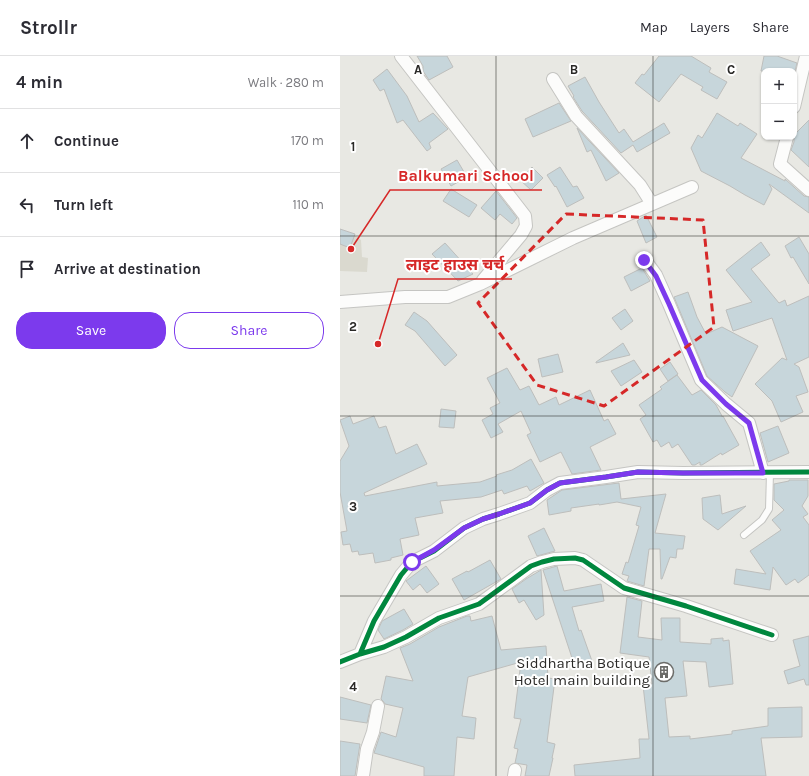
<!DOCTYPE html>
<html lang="en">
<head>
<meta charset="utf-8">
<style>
	:root { --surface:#fff; --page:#f7f7f7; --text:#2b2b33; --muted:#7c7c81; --line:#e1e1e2; --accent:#7c3aed }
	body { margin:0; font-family:Karla,"Noto Sans Devanagari",sans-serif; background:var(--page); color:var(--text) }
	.controls { position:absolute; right:12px; top:12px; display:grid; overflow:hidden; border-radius:8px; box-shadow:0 1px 3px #0004 }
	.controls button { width:36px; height:36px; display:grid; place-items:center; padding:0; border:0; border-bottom:1px solid var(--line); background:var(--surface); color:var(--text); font:20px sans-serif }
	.stop { position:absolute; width:12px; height:12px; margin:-9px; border:3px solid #7c3aed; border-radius:50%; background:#fff }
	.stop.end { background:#7c3aed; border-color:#fff; box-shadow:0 1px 4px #0008 }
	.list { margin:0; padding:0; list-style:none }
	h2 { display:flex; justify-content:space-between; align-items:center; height:52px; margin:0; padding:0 16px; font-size:17px }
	h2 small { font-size:13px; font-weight:400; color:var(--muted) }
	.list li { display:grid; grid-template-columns:26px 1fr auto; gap:12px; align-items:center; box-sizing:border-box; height:64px; padding:0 16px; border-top:1px solid var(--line) }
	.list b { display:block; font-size:15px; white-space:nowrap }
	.list em { font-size:13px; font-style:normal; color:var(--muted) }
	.actions { display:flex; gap:8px; padding:12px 16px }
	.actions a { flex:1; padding:9px 0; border:1px solid var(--accent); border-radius:16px; text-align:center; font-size:14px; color:var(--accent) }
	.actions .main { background:var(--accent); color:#fff }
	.icon { flex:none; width:22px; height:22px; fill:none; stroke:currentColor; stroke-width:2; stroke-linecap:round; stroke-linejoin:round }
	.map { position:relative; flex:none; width:469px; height:720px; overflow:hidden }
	header { display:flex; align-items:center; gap:24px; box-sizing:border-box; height:56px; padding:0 20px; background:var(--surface); border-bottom:1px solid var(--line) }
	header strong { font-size:19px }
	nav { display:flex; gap:22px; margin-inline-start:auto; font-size:14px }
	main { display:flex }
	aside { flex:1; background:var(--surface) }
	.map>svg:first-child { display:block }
	.built { fill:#dad9cf }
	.building { fill:#c7d6db; stroke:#bdbebc }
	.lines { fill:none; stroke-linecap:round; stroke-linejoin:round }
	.lane-casing { stroke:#c5c5c2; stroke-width:8 }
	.street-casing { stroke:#c5c5c2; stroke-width:14 }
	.lane { stroke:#fcfcfb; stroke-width:6 }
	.street { stroke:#fcfcfb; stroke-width:12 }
	.cycleway-casing { stroke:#fff; stroke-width:8 }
	.cycleway { stroke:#00873e; stroke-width:5 }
	.route { stroke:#7c3aed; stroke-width:5 }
	.marked { fill:none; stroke:#d62828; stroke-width:3; stroke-dasharray:8 5; stroke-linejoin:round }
	.grid { fill:none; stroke:#2a2927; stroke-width:1; stroke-opacity:0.55 }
	.labels { text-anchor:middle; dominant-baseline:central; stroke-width:4; stroke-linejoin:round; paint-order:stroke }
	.poi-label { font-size:15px; fill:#2a2927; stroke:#fff; text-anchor:end }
	.grid-label { font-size:13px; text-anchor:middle; font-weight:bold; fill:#2a2927; stroke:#fff; stroke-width:4; stroke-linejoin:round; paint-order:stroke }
	.leader { fill:none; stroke:#d62828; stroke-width:1.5 }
	.callout-dot { fill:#d62828; stroke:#fff; stroke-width:1.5 }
	.callout-label { font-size:16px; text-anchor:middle; font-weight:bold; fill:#d62828; stroke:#fff; stroke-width:4; stroke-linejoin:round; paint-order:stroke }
</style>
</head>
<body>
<header>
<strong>Strollr</strong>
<nav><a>Map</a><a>Layers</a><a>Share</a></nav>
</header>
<main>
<aside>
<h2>4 min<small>Walk · 280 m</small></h2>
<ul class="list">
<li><svg class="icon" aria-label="ahead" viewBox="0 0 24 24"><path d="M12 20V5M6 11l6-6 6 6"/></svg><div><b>Continue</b></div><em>170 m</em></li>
<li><svg class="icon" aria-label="left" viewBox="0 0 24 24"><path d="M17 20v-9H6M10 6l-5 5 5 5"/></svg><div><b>Turn left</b></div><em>110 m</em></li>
<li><svg class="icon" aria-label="arrive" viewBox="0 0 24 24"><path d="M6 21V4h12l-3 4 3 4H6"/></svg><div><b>Arrive at destination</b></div></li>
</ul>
<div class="actions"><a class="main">Save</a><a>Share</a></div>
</aside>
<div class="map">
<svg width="469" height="720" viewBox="0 0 469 720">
	<rect width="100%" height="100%" fill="#e8e8e3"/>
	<path class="built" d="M0 174 14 179 21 184 22 201 28 202 27 216 0 215Z"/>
	<path class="building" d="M77 0H107L113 11 89 24 83 15V10Z
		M319 0H351L371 12 369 16 387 26 377 43 361 34 363 31 341 18 319 46 295 27 302 18 304 19Z
		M424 0H437L457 7 455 15H421Z
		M47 13 67 40 79 66 93 57 108 73 89 87 91 92 87 95 63 64 57 67 44 33 40 35 33 24Z
		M245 21 259 46 279 77 284 73 293 86 324 67 330 77 297 96 293 89 281 97 242 55 233 41 234 40 228 30Z
		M219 47 231 65 193 81 185 63Z
		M377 57 398 70 400 67 417 78 401 102 445 125V123L464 140 469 141V157L429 128 432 133 424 149 405 139 390 130 361 115 351 92 358 79 362 82Z
		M469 64V111L451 94 454 86V79Z
		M237 72 279 117 266 125 251 94 247 96Z
		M117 104 127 121 111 130 101 113Z
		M192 111 203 122 191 134 180 124Z
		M220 111 233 131 237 130 244 142 227 151 216 130 215 131 207 119Z
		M111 133 137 149 129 161 103 145Z
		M156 135 177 162 172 168 160 158 155 164 141 152Z
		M306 159 317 181 306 187 297 165Z
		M0 173 15 178 10 192 0 188Z
		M459 181 469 198V228L453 201 451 202 445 190Z
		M421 186 430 199 411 213 439 247 445 244 447 250 469 240V301L454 308 459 311 468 336 456 340 463 356 441 366 432 345 415 328 442 302 447 304 432 262 393 275 386 254 412 246 386 214Z
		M105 187 133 218 118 225 92 198Z
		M302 212 310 225 291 235 284 221Z
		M348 236 357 261 366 278 382 271 418 290 392 341 385 336 367 320 334 241Z
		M285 253 293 265 281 274 272 262Z
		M74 256 87 265 117 299 105 310 75 275 65 269Z
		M283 287 290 299 256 307V306Z
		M218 298 223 316 202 321 198 303Z
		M294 304 302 316 281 330 271 315Z
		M330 306 338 318 328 325 320 313Z
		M167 312 180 334 189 330 199 349 216 341 219 349 250 334 264 365 268 363 276 378 250 391 261 414 232 418 221 396 200 406 187 379 191 377 181 355 158 368 163 376 151 382 142 364 153 358 150 352 160 347 147 322Z
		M337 319 352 339 361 334 376 349 382 360V361L383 360 399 389 382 399 381 397 362 409H360V406L355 409H352L338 388 332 392 329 386 321 391 317 384 313 386 300 363 306 359 299 349 322 333 320 331Z
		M101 353 116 355 114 372 99 371Z
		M10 360 13 368 34 360 39 372 46 370 56 398 77 388 87 408 24 437 25 440 97 426V430L140 426 157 420 156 419 172 414 191 403 204 427 190 435 187 430 164 438 162 434 141 441 100 445 103 457 75 462 79 479 60 483 63 499 51 502V504L35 507 33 497 19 499 18 495 12 496 10 488 3 489 1 476 7 475 0 436V405L9 390 0 364Z
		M438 370 449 397 428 406 420 377Z
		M449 424H468V440L462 450 468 458 463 461 469 469V519L458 527 455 523 446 529 433 511 430 534 394 528 396 513 426 518 410 495 441 474 432 464 444 454 434 444V428L449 425Z
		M279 427 281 443 326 438 315 477 345 480 343 493H337L336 502 330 501 322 523H321L320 493H309L304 530 287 525 289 520 282 518 286 506 288 507 299 470 296 469 301 451 277 446 259 449V448L231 452V455L209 459 207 444 222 434Z
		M380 439 382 458 406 450 378 474 363 463 362 442Z
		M204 472 215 495 197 500 188 480Z
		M150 504 161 523 124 544 112 523 127 515 128 516Z
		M86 510 99 528 87 537 80 528 73 534 66 525Z
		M217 510 224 535 261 528 264 545 232 551 239 575 241 574 252 605 235 611 203 514Z
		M201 514 204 559 196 564 184 544 179 547 172 533 186 523Z
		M287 541 302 545 298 581 322 584 321 562H340V586L371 588V583L383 582V585L389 584 393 628 369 631 366 606 343 605 347 640 325 642 329 681 350 680V683L392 678V675L428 670V652L462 651V681L421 682 426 720H235L234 709 300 702 299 683H309L303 629 312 628 309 601 280 597Z
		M64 553 73 568 63 574 44 583 38 574 42 565Z
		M127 560H130L131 565 152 560 161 594 206 590 208 622 215 623 207 686 215 688 212 702H213L209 720H185L187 709 175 707 178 693 174 692 181 663 174 662 181 606 128 621 122 660 136 662 134 683 117 681 114 720H84V711L34 697 41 676 56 681 63 652 45 648 43 645 41 643 46 620 73 625 60 592 70 588 99 571Z
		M469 580V629H466L464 623 448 628 444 615 460 610 453 584Z
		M0 641 31 649 27 667 0 663Z
		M0 685 20 688 15 720H0Z"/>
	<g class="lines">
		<g class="lane-casing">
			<path id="lane" d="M404 479 422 464 429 453 430 417"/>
		</g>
		<g class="street-casing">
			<path id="street" d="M61 0 185 160 186 170 181 179 143 224
				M213 23 236 60 300 129 312 148
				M454 51 466 0
				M447 81 440 108 469 134
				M305 204 316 219 329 248 361 324 386 348 409 367 423 417
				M0 246 65 241H108L140 228 233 182 352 131
				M20 598 44 591 66 581 99 562 139 548 191 510 202 506 214 503 235 502 243 504 284 532 346 550 432 579
				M0 606 20 598 34 565 61 519 72 506 94 495 124 472 143 463 159 458 190 447 207 434 220 427 266 421 298 416 343 417 469 416
				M23 720 27 693 33 676 38 650
				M174 720 175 714"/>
		</g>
		<use href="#lane" class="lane"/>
		<use href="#street" class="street"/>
		<g class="cycleway-casing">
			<path id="cycleway" d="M20 598 44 591 66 581 99 562 139 548 191 510 202 506 214 503 235 502 243 504 284 532 346 550 432 579
				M0 606 20 598 34 565 61 519 72 506 94 495 124 472 143 463 159 458 190 447 207 434 220 427 266 421 298 416 343 417 469 416"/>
		</g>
		<use href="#cycleway" class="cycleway"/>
	</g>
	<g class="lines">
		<path class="route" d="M72 506 94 494 124 472 143 463 159 458 190 447 207 434 220 427 266 421 298 416 343 417H423L409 367 386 348 362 324 329 248 316 220 304 204"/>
	</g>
	<path class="marked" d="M226 158 363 164 374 271 264 350 197 329 138 247Z"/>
	<path class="grid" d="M156 0V720M313 0V720M0 180H469M0 360H469M0 540H469"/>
	<defs>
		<g id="building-ring" transform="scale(1)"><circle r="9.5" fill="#fff" stroke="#6c6c69" stroke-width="1.5"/><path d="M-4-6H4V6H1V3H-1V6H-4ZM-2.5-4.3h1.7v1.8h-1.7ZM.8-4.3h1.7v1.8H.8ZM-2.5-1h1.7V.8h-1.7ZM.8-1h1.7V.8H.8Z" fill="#6c6c69"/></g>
	</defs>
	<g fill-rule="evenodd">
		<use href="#building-ring" x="324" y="616"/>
	</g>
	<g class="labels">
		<g class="poi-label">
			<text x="310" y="607">Siddhartha Botique<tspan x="310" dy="17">Hotel main building</tspan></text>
		</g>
	</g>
	<g class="grid-label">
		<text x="78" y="18">A</text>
		<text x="234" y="18">B</text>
		<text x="391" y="18">C</text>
		<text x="13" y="95">1</text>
		<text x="13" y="275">2</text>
		<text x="13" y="455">3</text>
		<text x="13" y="635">4</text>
	</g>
	<path class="leader" d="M11 193L50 134H202M38 288L58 223H172"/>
	<g class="callout-dot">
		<circle cx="11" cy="193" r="4"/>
		<circle cx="38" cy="288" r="4"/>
	</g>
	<g class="callout-label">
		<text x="126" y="125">Balkumari School</text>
		<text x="115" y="214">लाइट हाउस चर्च</text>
	</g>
</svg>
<div class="controls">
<button>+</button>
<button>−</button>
</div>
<div class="stop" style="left:72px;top:506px"></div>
<div class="stop end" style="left:304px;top:204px"></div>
</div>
</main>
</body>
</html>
